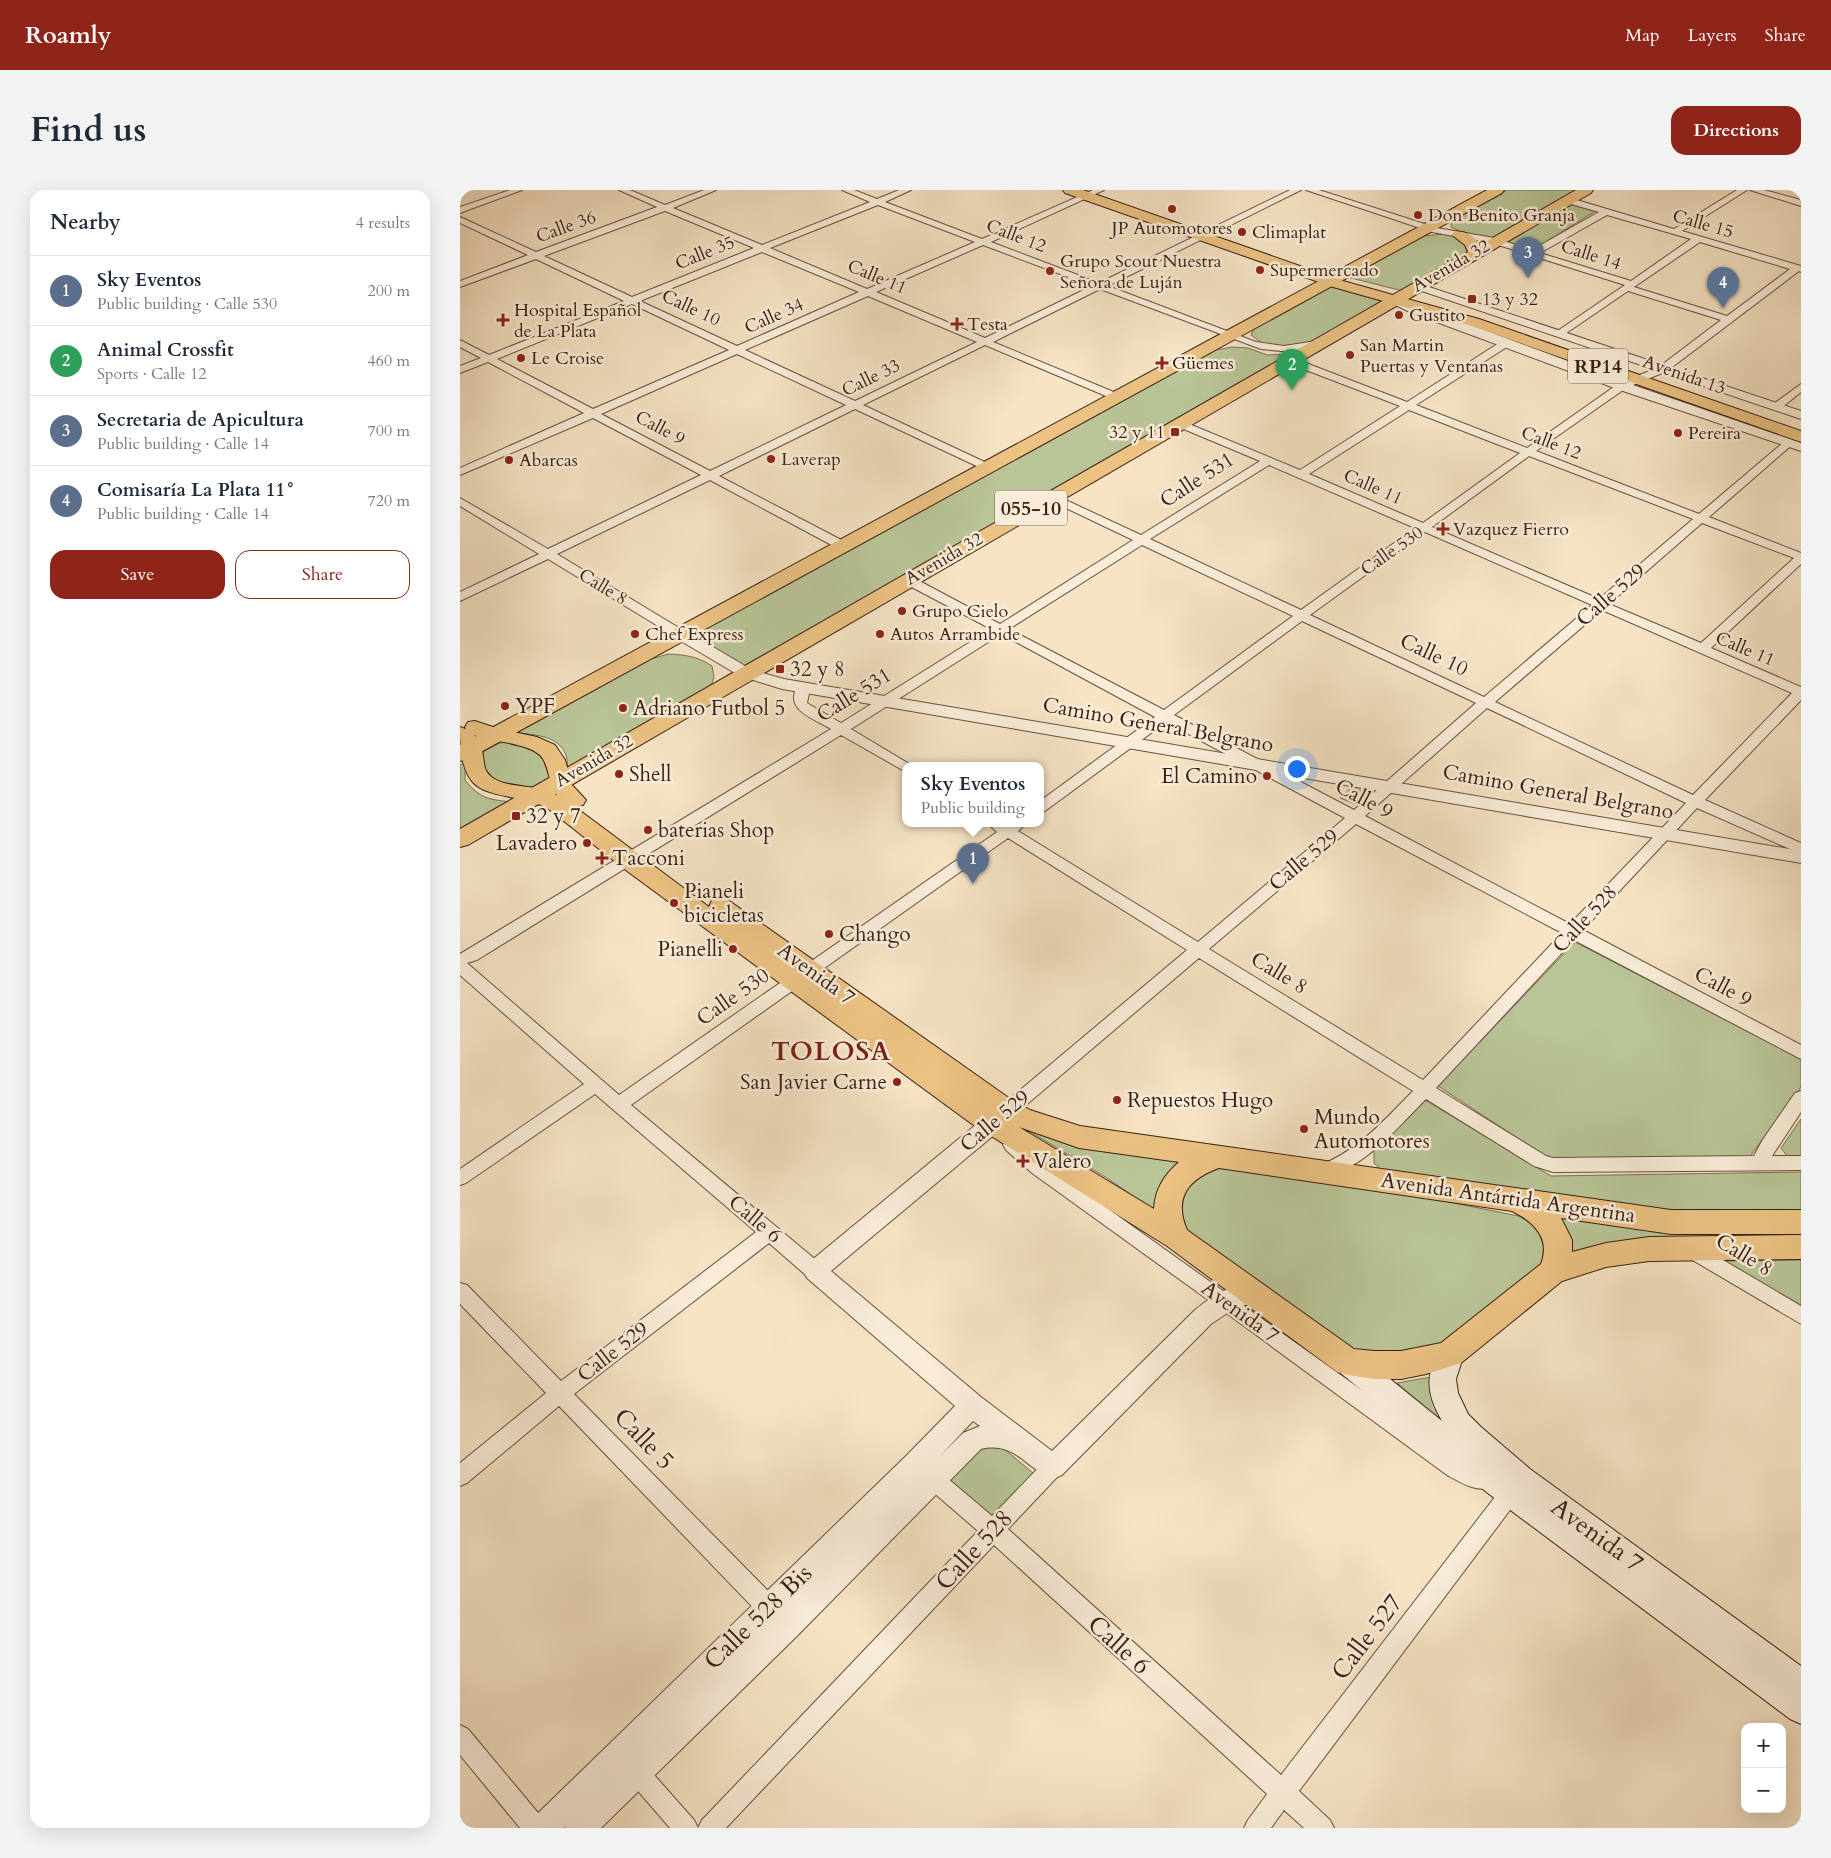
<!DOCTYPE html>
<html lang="en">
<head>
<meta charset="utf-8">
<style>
	:root { --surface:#fff; --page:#f2f2f3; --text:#1f2937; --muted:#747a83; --line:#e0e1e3; --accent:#8f2418 }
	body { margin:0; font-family:Cardo,serif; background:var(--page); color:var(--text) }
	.controls { position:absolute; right:15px; bottom:15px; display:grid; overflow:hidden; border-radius:10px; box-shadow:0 5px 20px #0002 }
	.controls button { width:45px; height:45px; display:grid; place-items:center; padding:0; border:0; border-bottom:1px solid var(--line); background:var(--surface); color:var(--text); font:25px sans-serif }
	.you { position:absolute; left:836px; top:578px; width:18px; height:18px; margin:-12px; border:4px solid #fff; border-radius:50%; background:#1a73e8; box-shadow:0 0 0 8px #1a73e833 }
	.badge { display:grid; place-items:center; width:32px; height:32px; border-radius:50%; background:var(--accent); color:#fff; font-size:16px; font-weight:700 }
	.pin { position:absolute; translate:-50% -41px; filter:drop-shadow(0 1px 2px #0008) }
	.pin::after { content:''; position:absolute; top:26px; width:18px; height:15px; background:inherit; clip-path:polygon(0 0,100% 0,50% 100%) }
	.popup { position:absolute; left:442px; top:572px; width:142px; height:65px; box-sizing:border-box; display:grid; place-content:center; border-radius:10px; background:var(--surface); filter:drop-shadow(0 1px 4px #0005); font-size:16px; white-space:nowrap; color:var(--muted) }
	.popup b { font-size:19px; color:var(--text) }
	.popup::after { content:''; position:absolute; left:50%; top:100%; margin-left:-10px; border:10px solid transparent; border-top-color:var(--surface) }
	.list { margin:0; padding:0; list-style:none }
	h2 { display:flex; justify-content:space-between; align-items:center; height:65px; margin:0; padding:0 20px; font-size:21px }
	h2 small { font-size:16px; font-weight:400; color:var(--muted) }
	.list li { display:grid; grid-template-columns:32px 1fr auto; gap:15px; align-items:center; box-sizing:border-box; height:70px; padding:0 20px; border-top:1px solid var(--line) }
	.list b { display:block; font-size:19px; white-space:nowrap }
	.list p { margin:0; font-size:16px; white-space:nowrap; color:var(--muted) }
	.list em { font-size:16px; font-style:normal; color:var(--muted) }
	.actions { display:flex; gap:10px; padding:15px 20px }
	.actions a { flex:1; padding:11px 0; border:1px solid var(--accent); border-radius:15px; text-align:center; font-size:18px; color:var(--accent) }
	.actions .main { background:var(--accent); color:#fff }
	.map { position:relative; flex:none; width:1341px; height:1638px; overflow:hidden; border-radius:15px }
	header { display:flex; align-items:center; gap:30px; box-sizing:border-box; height:70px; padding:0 25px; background:var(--accent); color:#fff }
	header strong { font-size:24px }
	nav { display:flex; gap:28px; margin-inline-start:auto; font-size:18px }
	.intro { display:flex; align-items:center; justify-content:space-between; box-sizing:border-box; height:120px; padding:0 30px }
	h1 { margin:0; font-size:35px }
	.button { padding:12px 22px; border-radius:15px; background:var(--accent); color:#fff; font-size:18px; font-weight:700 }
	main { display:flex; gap:30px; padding:0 30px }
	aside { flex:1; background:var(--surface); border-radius:15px; box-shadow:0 5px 20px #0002 }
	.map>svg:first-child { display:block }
	.green { fill:#b9c597; stroke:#7a7256 }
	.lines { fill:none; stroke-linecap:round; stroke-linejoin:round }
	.minor-casing { stroke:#695040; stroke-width:2 }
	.tertiary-casing { stroke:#695040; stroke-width:2 }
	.secondary-casing { stroke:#3a1f14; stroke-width:2 }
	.primary-casing { stroke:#3a1f14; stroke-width:2 }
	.trunk-casing { stroke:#3a1f14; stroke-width:2 }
	.minor { fill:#f9edd9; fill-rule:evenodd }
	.tertiary { fill:#f9edd9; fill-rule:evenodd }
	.secondary { fill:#f9edd9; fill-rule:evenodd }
	.primary { fill:#ebc282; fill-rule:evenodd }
	.trunk { fill:#ebc282; fill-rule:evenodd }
	.poi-dot { fill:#8f2418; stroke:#f9edd9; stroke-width:2 }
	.labels { text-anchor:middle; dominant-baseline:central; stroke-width:5; stroke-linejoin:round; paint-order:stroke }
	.far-poi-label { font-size:18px; fill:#3a1f14; stroke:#f9edd9; text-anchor:start }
	.far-street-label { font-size:18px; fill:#3a1f14; stroke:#f9edd9 }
	.shield { fill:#f9edd9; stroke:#735d4f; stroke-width:1 }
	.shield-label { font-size:20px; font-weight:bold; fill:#3a1f14 }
	.street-label { font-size:21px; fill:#3a1f14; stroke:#f9edd9 }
	.poi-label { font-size:21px; fill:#3a1f14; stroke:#f9edd9; text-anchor:start }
	.near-street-label { font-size:25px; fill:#3a1f14; stroke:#f9edd9 }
	.district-label { font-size:26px; font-weight:bold; letter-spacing:1px; fill:#7a1f14; stroke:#f9edd9 }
</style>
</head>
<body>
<header>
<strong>Roamly</strong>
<nav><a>Map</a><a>Layers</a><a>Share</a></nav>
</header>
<div class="intro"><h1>Find us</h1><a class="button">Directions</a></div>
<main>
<aside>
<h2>Nearby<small>4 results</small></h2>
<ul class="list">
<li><span class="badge" style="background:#5c6f8a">1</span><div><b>Sky Eventos</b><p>Public building · Calle 530</p></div><em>200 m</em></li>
<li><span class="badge" style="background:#2e9e5b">2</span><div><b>Animal Crossfit</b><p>Sports · Calle 12</p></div><em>460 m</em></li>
<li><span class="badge" style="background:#5c6f8a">3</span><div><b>Secretaria de Apicultura</b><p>Public building · Calle 14</p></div><em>700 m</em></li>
<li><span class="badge" style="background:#5c6f8a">4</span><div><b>Comisaría La Plata 11°</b><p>Public building · Calle 14</p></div><em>720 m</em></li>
</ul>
<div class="actions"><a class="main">Save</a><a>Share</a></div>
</aside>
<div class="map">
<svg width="1341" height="1638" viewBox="0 0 1341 1638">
	<rect width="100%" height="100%" fill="#f6e4c5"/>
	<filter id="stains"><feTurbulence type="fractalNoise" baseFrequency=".004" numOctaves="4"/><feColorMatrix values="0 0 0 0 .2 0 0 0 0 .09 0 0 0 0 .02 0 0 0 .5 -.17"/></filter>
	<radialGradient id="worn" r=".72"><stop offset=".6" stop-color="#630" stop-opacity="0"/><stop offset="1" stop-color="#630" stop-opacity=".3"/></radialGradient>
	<path class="green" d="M1047 0H1120L1034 50 1003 43 991 37 992 30Z
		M1108 14 1136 21 1072 60 1042 52Z
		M985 44 1004 48 1011 61 943 101 887 87 961 46Z
		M873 95 922 111 844 157 825 158 803 154 791 145 794 138Z
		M772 157 788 158 807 165 832 164 287 478 233 448 234 445 756 160Z
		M208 464C225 465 237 466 252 476L254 487 251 496 107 582C111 548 83 545 56 543L191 469Z
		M59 552 80 560 92 573 89 589 73 599H60L35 590 20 573 23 562 39 553Z
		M5 572V590C20 609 30 610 54 612L0 642V575Z
		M892 597 918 600 900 616 880 608Z
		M1115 752 1341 869V897L1289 968 1091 970 978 896Z
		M965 910 1091 986 1341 982V1024L1235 1026 927 985 914 973V961Z
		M1341 929V967H1328L1321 958Z
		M559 935 728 973 702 1026 647 988Z
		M749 976 935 1001 1068 1028 1088 1052 1083 1077 977 1159 898 1166 722 1041 716 1011 728 987Z
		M1094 1026 1302 1047 1112 1067Z
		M1341 1070V1121L1264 1071Z
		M977 1186 1032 1277 937 1193Z
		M537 1253 574 1284 530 1331 485 1295 521 1255Z"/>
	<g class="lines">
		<g class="minor-casing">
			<path id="minor" d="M50 0H62L0 23V17Z
				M159 0H170L205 15 244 0H256L213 18 302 55 410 12 382 0H394L417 9 439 0H451L425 12 522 49 633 0H644L531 52 639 93 830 0H841L648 96 796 152 824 156 856 151 861 154 851 158 832 162 801 159 640 99 533 152 661 205 662 207 661 209H653L525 155 403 215 531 275 533 277 531 279H523L395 219 259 286 387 353 389 356 387 359H379L250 290 97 364 224 441 226 444 224 447H216L88 369 0 411V402L79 364 0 316V308L88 359 241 285 133 228 0 285V278L124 223 28 172 0 183V176L21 168 0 157V150L29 165 164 111 76 69 0 97V91L68 65 0 33V27L76 62 197 17ZM418 15 515 52 407 99 310 58ZM205 21 294 58 172 107 84 66ZM523 55 632 96 525 148 416 102ZM302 62 399 102 277 156 180 111ZM408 106 517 152 395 211 285 160ZM172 114 269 160 133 219 37 169ZM277 164 386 215 250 281 141 224Z
				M846 0H859L977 38 1034 48 1072 60 1139 22 1104 12V8H1110L1214 39 1277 0H1287L1222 41 1341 76V82L1339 81 1207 181 1166 198 1076 261 1239 324 1325 251 1329 250 1334 253 1249 327 1341 363V374L1251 458 1341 497V510L1245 610 1341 653V664L1237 618 1123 740 1341 855V869L1114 750 976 898 1086 966 1093 968 1294 966 1302 951 1335 903 1341 901V922L1312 966H1341V980L1093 982 1074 976 966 909C935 940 908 974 865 988L859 986 856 981 859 976C900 959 922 932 953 901L739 768 546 932 540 934 534 932 531 927 534 922 727 760 548 648 171 915 362 1075 364 1081 362 1087 355 1089 348 1087 309 1053 114 1204 323 1416 326 1424 323 1432 315 1435 307 1432 99 1216 7 1293 0 1296V1273L86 1203 0 1114V1093L7 1095 101 1191 296 1042 135 904 6 993 0 995V979L124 894 0 785V764L371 539C353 528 323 520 338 495L343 494 350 498 347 513 381 533 531 439 444 393 442 390 444 387H452L540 434 673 350 587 309 585 307 587 305H595L681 345 800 271 714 235 713 233 714 231H722L840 280 940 216 825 172V168H833L947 212 1042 151H1050V155L956 215 1067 258 1158 194 1199 177 1261 130 1168 101 1102 146H1096V142L1165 95 1032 53 972 42ZM1147 25 1231 49 1171 91 1080 63ZM1240 52 1330 79 1267 126 1174 97ZM949 220 1060 263 963 333 849 284ZM1069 266 1233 329 1139 409 972 337ZM809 275 955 338 841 420 690 349ZM1242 333 1334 368 1241 453 1149 414ZM965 342 1132 415 1024 507 850 425ZM682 355 833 426 704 520 549 439ZM1142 420 1332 503 1233 605 1035 512ZM842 431 1016 513 894 620 714 525ZM541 444 695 527 580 611V623L585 621 706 532 885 628 738 752 558 641 567 633H550L547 635 544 633H527L537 642 159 905 7 773 17 770 381 545 446 582V575H451L391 539ZM1027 518 1226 613 1110 734 905 626ZM896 634 1102 743 963 890 749 759Z
				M1290 0H1304L1341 10V16Z
				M1341 194V202L1320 219H1312L1311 217 1312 215Z
				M552 948 558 950 584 973 1001 1271 1014 1278 1031 1283 1034 1290 1031 1297C1016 1303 1000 1292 987 1285L758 1117 572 983 546 960 543 955 546 950Z
				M1231 1051 1341 1116V1134L1224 1065 1222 1059 1224 1053Z
				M593 1267 600 1270 603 1277 600 1284 548 1339 821 1585 1048 1290 1055 1287 1062 1290 1065 1297 1062 1304 839 1601 870 1630 874 1638H844L824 1620 811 1638H784L788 1630 807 1604 534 1355 266 1638H238L242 1630 518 1341 459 1290 456 1283 459 1276 466 1273 473 1276 532 1326 586 1270Z
				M0 1535 8 1539 84 1630 88 1638H60L0 1565Z
				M173 1566 181 1570 234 1630 238 1638H210L165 1586 161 1578 165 1570Z"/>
		</g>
		<g class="tertiary-casing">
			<path id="tertiary" d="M957 93 1341 221V229L953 98 951 96Z
				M933 106 1167 193 1341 253V261L1157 199 952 123 929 112 927 110 929 108Z
				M220 439 226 441 292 480 324 489 1341 661V673L322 499 280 486 214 447 212 444 214 441Z
				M532 926 540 928 543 934 540 940 371 1081 521 1207 592 1261 735 1120C752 1106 779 1088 802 1096L806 1103 802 1110 775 1118 751 1134 602 1285 593 1289C565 1278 555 1251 521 1259L336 1447 141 1638H105L106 1636 104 1638H68L73 1628 446 1266 495 1216 347 1088 343 1081 347 1074 524 928ZM513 1231 520 1236 503 1243 479 1267Z"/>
		</g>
		<g class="secondary-casing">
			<path id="secondary" d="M990 1152 1000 1155 1004 1164 996 1189 998 1203 1008 1224 1021 1237 1070 1279 1341 1476V1534L1330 1529 1029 1304 878 1181 874 1172 878 1163 888 1160 898 1163 982 1231C965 1201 966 1186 980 1155Z"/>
		</g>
		<g class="primary-casing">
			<path id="primary" d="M603 0H623L883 91 1019 129 1341 241V252L1009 135 873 97 605 3Z
				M15 531 36 538 77 547 95 555 105 570 112 595 126 610 123 615 115 617 249 717 252 710 260 708 268 710 546 906 570 920 620 936 1211 1020H1341V1044H1211L1101 1028 1112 1050V1062L1146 1053 1189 1047 1341 1045V1069L1189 1071 1146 1077 1102 1091 1001 1173 966 1184 941 1189H914L888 1185 877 1182 707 1056 512 934 167 681 86 617C31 596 0 617 0 537L6 539 5 537 8 532ZM14 545C31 552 74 553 83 569 90 581 88 592 97 605 90 603 82 599 75 598 60 595 31 596 25 578 22 566 24 553 14 545ZM559 937 619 958 719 972C704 985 695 999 694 1019ZM759 978 1052 1021C1074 1032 1091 1048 1081 1074L981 1153 941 1161H914L894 1159 727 1040C713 1007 729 989 759 978Z"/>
		</g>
		<g class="trunk-casing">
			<path id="trunk" d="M1027 0H1044L1042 3 8 569 0 571V555Z
				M1116 0H1133L1131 3 8 655 0 657V639L1008 62 1005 55 992 45 994 42C1004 40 1015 46 1020 55Z"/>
		</g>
		<use href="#minor" class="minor"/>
		<use href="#tertiary" class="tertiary"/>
		<use href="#secondary" class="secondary"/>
		<use href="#primary" class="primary"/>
		<use href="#trunk" class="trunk"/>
	</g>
	<g class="poi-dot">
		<circle cx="712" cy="19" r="5"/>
		<circle cx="958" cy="25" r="5"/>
		<circle cx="782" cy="42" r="5"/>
		<circle cx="800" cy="80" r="5"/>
		<circle cx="590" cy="81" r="5"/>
		<rect x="1007" y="104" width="10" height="10" rx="2.5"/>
		<circle cx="939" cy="125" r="5"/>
		<path d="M40.5 122.5h5v5h5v5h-5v5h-5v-5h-5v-5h5z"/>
		<path d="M494.5 126.5h5v5h5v5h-5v5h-5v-5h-5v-5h5z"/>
		<circle cx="890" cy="165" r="5"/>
		<circle cx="61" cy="168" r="5"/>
		<path d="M699.5 165.5h5v5h5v5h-5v5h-5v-5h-5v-5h5z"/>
		<rect x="710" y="237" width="10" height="10" rx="2.5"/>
		<circle cx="1218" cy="243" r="5"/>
		<circle cx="311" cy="269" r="5"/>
		<circle cx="49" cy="270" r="5"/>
		<path d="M980.5 331.5h5v5h5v5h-5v5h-5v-5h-5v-5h5z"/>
		<circle cx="442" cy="421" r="5"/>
		<circle cx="175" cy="444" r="5"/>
		<circle cx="420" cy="444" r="5"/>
		<rect x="315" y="474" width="10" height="10" rx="2.5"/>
		<circle cx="45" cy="516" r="5"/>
		<circle cx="163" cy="518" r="5"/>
		<circle cx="159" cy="584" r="5"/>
		<circle cx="807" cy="586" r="5"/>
		<rect x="51" y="621" width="10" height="10" rx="2.5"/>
		<circle cx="188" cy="640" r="5"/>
		<circle cx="127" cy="653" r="5"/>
		<path d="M139.5 660.5h5v5h5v5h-5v5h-5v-5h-5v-5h5z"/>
		<circle cx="214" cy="713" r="5"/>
		<circle cx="369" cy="744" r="5"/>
		<circle cx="273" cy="759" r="5"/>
		<circle cx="437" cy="892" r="5"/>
		<circle cx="657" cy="910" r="5"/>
		<circle cx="844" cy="939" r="5"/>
		<path d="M560.5 963.5h5v5h5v5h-5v5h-5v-5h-5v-5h5z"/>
	</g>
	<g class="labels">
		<g class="far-poi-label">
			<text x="968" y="25">Don Benito Granja</text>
			<text x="712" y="38" text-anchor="middle">JP Automotores</text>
			<text x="792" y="42">Climaplat</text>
			<text x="600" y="71">Grupo Scout Nuestra<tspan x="600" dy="21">Señora de Luján</tspan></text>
			<text x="810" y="80">Supermercado</text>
			<text x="1022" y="109">13 y 32</text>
			<text x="54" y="120">Hospital Español<tspan x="54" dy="21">de La Plata</tspan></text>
			<text x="949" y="125">Gustito</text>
			<text x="507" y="134">Testa</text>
			<text x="900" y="155">San Martin<tspan x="900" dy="21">Puertas y Ventanas</tspan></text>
			<text x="71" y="168">Le Croise</text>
			<text x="712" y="173">Güemes</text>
			<text x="705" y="242" text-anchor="end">32 y 11</text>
			<text x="1228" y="243">Pereira</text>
			<text x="321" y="269">Laverap</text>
			<text x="59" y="270">Abarcas</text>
			<text x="993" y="339">Vazquez Fierro</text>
			<text x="452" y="421">Grupo Cielo</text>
			<text x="185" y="444">Chef Express</text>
			<text x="430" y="444">Autos Arrambide</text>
		</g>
		<g class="far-street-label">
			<text transform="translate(1243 34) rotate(16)">Calle 15</text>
			<text transform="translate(106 37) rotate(-20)">Calle 36</text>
			<text transform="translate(556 46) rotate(21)">Calle 12</text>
			<text transform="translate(245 63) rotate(-22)">Calle 35</text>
			<text transform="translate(1131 65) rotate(18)">Calle 14</text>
			<text transform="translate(991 76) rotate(-30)">Avenida 32</text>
			<text transform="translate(417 87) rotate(23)">Calle 11</text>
			<text transform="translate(231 118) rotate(25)">Calle 10</text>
			<text transform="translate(314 126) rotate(-24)">Calle 34</text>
			<text transform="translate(1224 185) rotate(19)">Avenida 13</text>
			<text transform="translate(411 188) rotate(-26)">Calle 33</text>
			<text transform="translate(200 238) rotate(28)">Calle 9</text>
			<text transform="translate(1091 253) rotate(21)">Calle 12</text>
			<text transform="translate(913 297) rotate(24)">Calle 11</text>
			<text transform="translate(932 361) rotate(-35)">Calle 530</text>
			<text transform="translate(484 369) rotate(-30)">Avenida 32</text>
			<text transform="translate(143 397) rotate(31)">Calle 8</text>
			<text transform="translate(1285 459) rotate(23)">Calle 11</text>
			<text transform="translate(134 571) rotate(-30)">Avenida 32</text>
		</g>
		<g class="shield">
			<rect x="1108" y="158.5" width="60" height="35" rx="4"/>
			<rect x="535" y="300.5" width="72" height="35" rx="4"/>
		</g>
		<g class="shield-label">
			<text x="1138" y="176">RP14</text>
			<text x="571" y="318">055-10</text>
		</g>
		<g class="street-label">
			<text transform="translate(737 290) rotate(-33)">Calle 531</text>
			<text transform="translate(1151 405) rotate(-41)">Calle 529</text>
			<text transform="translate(974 465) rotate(25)">Calle 10</text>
			<text transform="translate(394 505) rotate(-32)">Calle 531</text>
			<text transform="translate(698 535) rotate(10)">Camino General Belgrano</text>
			<text transform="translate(1098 602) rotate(10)">Camino General Belgrano</text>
			<text transform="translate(904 609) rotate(28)">Calle 9</text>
			<text transform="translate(844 670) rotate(-40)">Calle 529</text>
			<text transform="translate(1125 729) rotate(-47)">Calle 528</text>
			<text transform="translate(819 783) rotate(31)">Calle 8</text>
			<text transform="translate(356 784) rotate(36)">Avenida 7</text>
			<text transform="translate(1263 797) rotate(28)">Calle 9</text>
			<text transform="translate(273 807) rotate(-35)">Calle 530</text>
			<text transform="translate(535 931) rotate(-40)">Calle 529</text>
			<text transform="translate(1048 1008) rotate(8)">Avenida Antártida Argentina</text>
			<text transform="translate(295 1029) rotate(40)">Calle 6</text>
			<text transform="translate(1284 1065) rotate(31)">Calle 8</text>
			<text transform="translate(780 1122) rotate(36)">Avenida 7</text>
			<text transform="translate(153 1162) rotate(-38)">Calle 529</text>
		</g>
		<g class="poi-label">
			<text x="330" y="479">32 y 8</text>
			<text x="55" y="516">YPF</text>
			<text x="173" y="518">Adriano Futbol 5</text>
			<text x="169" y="584">Shell</text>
			<text x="797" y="586" text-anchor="end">El Camino</text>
			<text x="66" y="626">32 y 7</text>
			<text x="198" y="640">baterias Shop</text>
			<text x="117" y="653" text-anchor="end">Lavadero</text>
			<text x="152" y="668">Tacconi</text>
			<text x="224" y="701">Pianeli<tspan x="224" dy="24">bicicletas</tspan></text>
			<text x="379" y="744">Chango</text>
			<text x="263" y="759" text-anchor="end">Pianelli</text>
			<text x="427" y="892" text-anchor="end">San Javier Carne</text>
			<text x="667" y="910">Repuestos Hugo</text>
			<text x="854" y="927">Mundo<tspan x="854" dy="24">Automotores</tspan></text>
			<text x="573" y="971">Valero</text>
		</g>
		<g class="near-street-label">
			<text transform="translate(184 1249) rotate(46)">Calle 5</text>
			<text transform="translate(1137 1345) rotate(36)">Avenida 7</text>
			<text transform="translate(514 1360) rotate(-47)">Calle 528</text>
			<text transform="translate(298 1427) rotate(-44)">Calle 528 Bis</text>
			<text transform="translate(907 1447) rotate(-53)">Calle 527</text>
			<text transform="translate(659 1455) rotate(42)">Calle 6</text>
		</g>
		<g class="district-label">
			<text x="371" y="861">TOLOSA</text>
		</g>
	</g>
	<rect width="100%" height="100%" filter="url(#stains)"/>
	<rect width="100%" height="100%" fill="url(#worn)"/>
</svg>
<div class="controls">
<button>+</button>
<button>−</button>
</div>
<div class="you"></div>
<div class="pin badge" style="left:513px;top:694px;background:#5c6f8a">1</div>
<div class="popup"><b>Sky Eventos</b>Public building</div>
<div class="pin badge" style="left:832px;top:200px;background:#2e9e5b">2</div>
<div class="pin badge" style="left:1068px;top:88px;background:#5c6f8a">3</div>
<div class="pin badge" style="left:1263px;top:118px;background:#5c6f8a">4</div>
</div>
</main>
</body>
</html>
